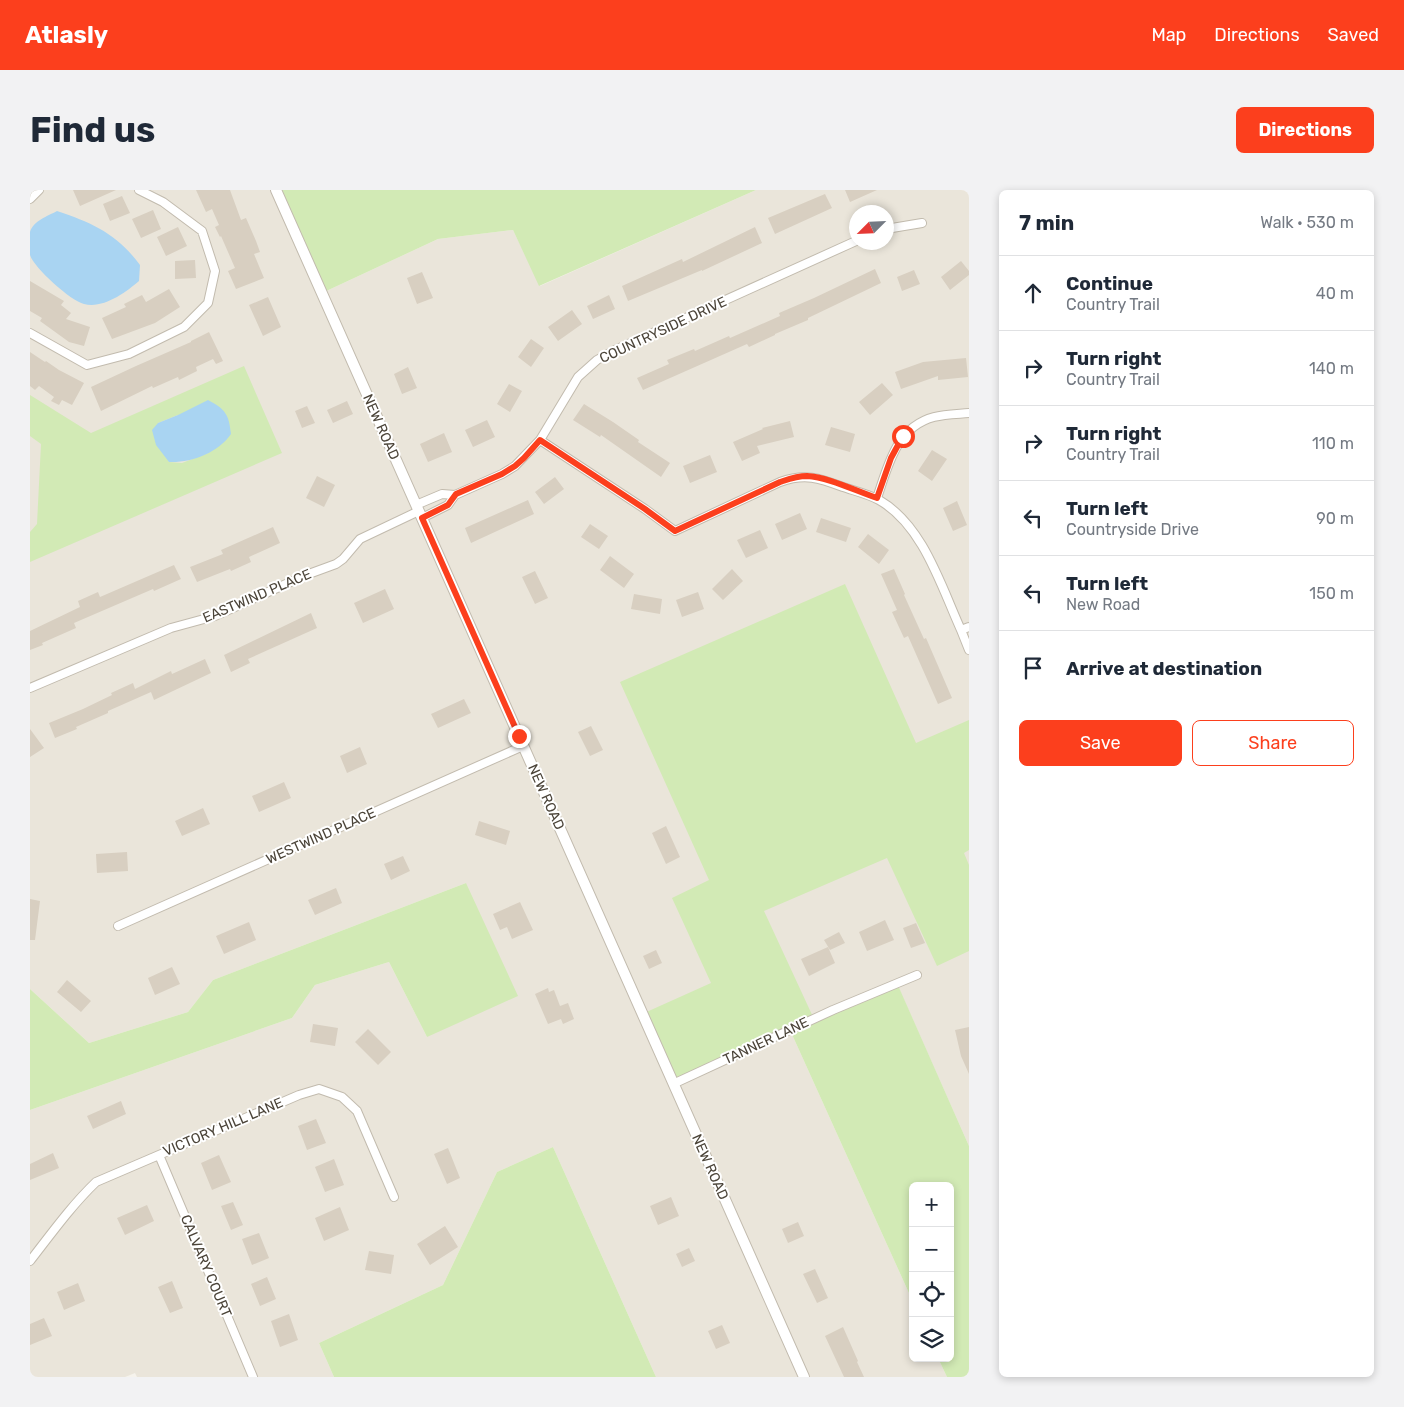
<!DOCTYPE html>
<html lang="en">
<head>
<meta charset="utf-8">
<style>
	:root { --surface:#fff; --page:#f2f2f3; --text:#1f2937; --muted:#747a83; --line:#e0e1e3; --accent:#fc3f1d }
	body { margin:0; font-family:Rubik,sans-serif; background:var(--page); color:var(--text) }
	.controls { position:absolute; right:15px; bottom:15px; display:grid; overflow:hidden; border-radius:8px; box-shadow:0 2px 8px #0003 }
	.controls button { width:45px; height:45px; display:grid; place-items:center; padding:0; border:0; border-bottom:1px solid var(--line); background:var(--surface); color:var(--text); font:25px sans-serif }
	.compass { position:absolute; left:819px; top:15px; width:45px; height:45px; border-radius:50%; background:var(--surface); box-shadow:0 2px 8px #0003; rotate:246deg }
	.stop { position:absolute; width:15px; height:15px; margin:-11px; border:4px solid #fc3f1d; border-radius:50%; background:#fff }
	.stop.end { background:#fc3f1d; border-color:#fff; box-shadow:0 1px 5px #0008 }
	.list { margin:0; padding:0; list-style:none }
	h2 { display:flex; justify-content:space-between; align-items:center; height:65px; margin:0; padding:0 20px; font-size:21px }
	h2 small { font-size:16px; font-weight:400; color:var(--muted) }
	.list li { display:grid; grid-template-columns:32px 1fr auto; gap:15px; align-items:center; box-sizing:border-box; height:75px; padding:0 20px; border-top:1px solid var(--line) }
	.list b { display:block; font-size:19px; white-space:nowrap }
	.list p { margin:0; font-size:16px; white-space:nowrap; color:var(--muted) }
	.list em { font-size:16px; font-style:normal; color:var(--muted) }
	.actions { display:flex; gap:10px; padding:15px 20px }
	.actions a { flex:1; padding:11px 0; border:1px solid var(--accent); border-radius:8px; text-align:center; font-size:18px; color:var(--accent) }
	.actions .main { background:var(--accent); color:#fff }
	.icon { flex:none; width:28px; height:28px; fill:none; stroke:currentColor; stroke-width:2; stroke-linecap:round; stroke-linejoin:round }
	.map { position:relative; flex:none; width:939px; height:1187px; overflow:hidden; border-radius:8px }
	header { display:flex; align-items:center; gap:30px; box-sizing:border-box; height:70px; padding:0 25px; background:var(--accent); color:#fff }
	header strong { font-size:24px }
	nav { display:flex; gap:28px; margin-inline-start:auto; font-size:18px }
	.intro { display:flex; align-items:center; justify-content:space-between; box-sizing:border-box; height:120px; padding:0 30px }
	h1 { margin:0; font-size:35px }
	.button { padding:12px 22px; border-radius:8px; background:var(--accent); color:#fff; font-size:18px; font-weight:700 }
	main { display:flex; gap:30px; padding:0 30px }
	aside { flex:1; background:var(--surface); border-radius:8px; box-shadow:0 2px 8px #0003 }
	.map>svg:first-child { display:block }
	.residential { fill:#eae5da; fill-rule:evenodd }
	.green { fill:#d2eab5; fill-rule:evenodd }
	.water { fill:#a9d4f2 }
	.building { fill:#d8cfc1 }
	.lines { fill:none; stroke-linecap:round; stroke-linejoin:round }
	.minor-casing { stroke:#c2bbae; stroke-width:10 }
	.tertiary-casing { stroke:#c2bbae; stroke-width:12 }
	.minor { stroke:#fff; stroke-width:8 }
	.tertiary { stroke:#fff; stroke-width:10 }
	.route { stroke:#fc3f1d; stroke-width:6 }
	.labels { text-anchor:middle; dominant-baseline:central; stroke-width:4; stroke-linejoin:round; paint-order:stroke }
	.street-label { font-size:14px; fill:#4b4439; stroke:#fff }
</style>
</head>
<body>
<header>
<strong>Atlasly</strong>
<nav><a>Map</a><a>Directions</a><a>Saved</a></nav>
</header>
<div class="intro"><h1>Find us</h1><a class="button">Directions</a></div>
<main>
<div class="map">
<svg width="939" height="1187" viewBox="0 0 939 1187">
	<rect width="100%" height="100%" fill="#f6f3ec"/>
	<path class="residential" d="M0 0H246L292 103 408 49 483 40 510 96 726 0H939V956L867 794 760 840 883 1112V1168H908L917 1187H626L523 957 467 982 413 1095 289 1153 304 1187H107L105 1183 95 1187H0V920L262 828 285 795 359 772 397 847 436 693 183 790 158 822 59 853 0 799ZM826 22H856V52H826Z"/>
	<path class="green" d="M246 0H726L509 96 483 40 408 49 292 103Z
		M214 176 252 263 0 372V342L7 334 11 254 0 246V205L61 243ZM148 225 178 263 152 273 139 272 128 233Z
		M815 394 886 553 939 530V660L934 663 939 675V761L907 776 857 668 734 721 784 829 867 793 939 956V1187H917L908 1168H920V996H883V1112L760 840 643 894 612 824 681 793 642 708 679 690 590 492Z
		M436 693 488 806 397 847 359 772 285 795 262 828 0 920V799L59 853 158 822 183 790Z
		M523 957 626 1187H304L289 1153 413 1095 467 982Z"/>
	<path class="water" d="M27 21C63 33 87 44 110 75L109 91C95 103 73 119 54 114 41 111 4 78 0 65 0 60 0 47 0 42 3 31 18 26 27 21Z
		M178 210C195 219 199 224 201 244 188 263 161 273 139 272L126 255 122 240 128 233 148 225Z"/>
	<path class="building" d="M43 0H86L50 16Z
		M166 0H200L211 30 216 28 226 51 230 62 224 64 234 88 206 99 198 81 205 78 191 46 190 47 185 37 189 35 182 19 176 22Z
		M815 0H847L820 12Z
		M795 4 802 18 745 44 738 28Z
		M92 6 100 23 80 31 73 14Z
		M123 20 131 39 111 48 102 29Z
		M148 37 157 56 136 66 127 47Z
		M725 37 732 53 672 81V80L598 111 592 96 652 69 653 72Z
		M165 70 166 88 145 89V71Z
		M931 71 939 81V85L920 100 911 87Z
		M845 79 851 93 778 128V130L745 144V145L719 157 717 154 613 200 607 188 639 174 637 170 664 159 665 161 699 146 700 148 750 126 749 123 784 108Z
		M884 80 890 94 872 101 867 87Z
		M392 82 403 108 387 114 377 88Z
		M0 91 34 111 31 115 41 123 36 129 60 137 54 156 39 152 10 131 12 128 0 121Z
		M139 99 150 117 125 133 82 149 72 128 96 117 94 114 112 105 116 112Z
		M579 105 585 119 563 129 557 116Z
		M238 107 251 137 233 146 219 115Z
		M542 120 552 134 528 151 518 137Z
		M179 142 193 171 186 174 183 169 166 177 167 181 149 190 148 187 123 198 122 196 71 221 61 197 106 176 161 152V151Z
		M501 149 514 158 501 177 488 167Z
		M0 162 15 172 16 171 29 180 54 193 42 215 32 210 29 215 21 211 24 207 9 196 5 200 0 196Z
		M936 168 938 187 908 190V186L871 199 865 182 893 172Z
		M378 177 387 198 372 204 364 184Z
		M852 193 863 205 840 225 829 212Z
		M479 194 492 201 480 222 467 214Z
		M317 211 323 224 303 233 297 220Z
		M554 214 583 232 609 250 608 252 640 273 631 287 571 245 570 247 543 230Z
		M277 216 285 233 272 238 265 221Z
		M457 230 465 247 443 257 435 240Z
		M760 231 764 247 727 256 730 263 712 271 703 252 733 239 732 238Z
		M801 237 825 244 820 262 795 255Z
		M414 243 422 262 398 272 390 254Z
		M902 260 917 269 902 291 888 281Z
		M680 265 687 282 660 293 653 276Z
		M287 286 305 295 294 317 276 308Z
		M525 287 534 299 514 314 505 302Z
		M498 310 504 324 441 353 435 338Z
		M927 311 937 335 923 341 913 318Z
		M770 323 777 339 752 350 745 334Z
		M791 328 821 338 816 352 786 342Z
		M560 334 578 346 569 359 551 347Z
		M243 337 250 353 219 367 221 372 201 381 200 379 167 392 160 377 193 364 191 360Z
		M730 340 738 358 716 368 707 350Z
		M838 344 859 360 849 374 828 357Z
		M580 366 604 384 594 398 570 380Z
		M144 375 151 389 124 401 123 399 44 433 46 438 12 453 13 455 0 460V441L50 417 48 411 68 402 70 407Z
		M702 379 713 391 693 410 682 399Z
		M864 379 875 404 874 405 894 449 896 448 922 508 908 514 878 446 874 448 862 422 867 420 851 384Z
		M505 381 518 408 505 414 492 387Z
		M355 399 364 419 333 433 324 413Z
		M668 402 674 419 652 427 646 410Z
		M604 404 632 409 630 424 601 419Z
		M281 423 287 438 218 469 220 473 201 482 194 465Z
		M175 469 181 483 124 510 121 502 78 521V523L46 537 47 539 25 548 19 533 53 519 82 505 81 503 103 493 105 499 141 481 142 484Z
		M434 509 441 523 408 538 401 524Z
		M561 536 573 560 560 566 548 542Z
		M0 539 14 558 0 567Z
		M330 557 337 574 317 583 310 566Z
		M254 592 261 608 229 622 222 606Z
		M173 618 180 634 152 646 145 631Z
		M449 631 480 641 476 655 445 645Z
		M636 636 650 667 636 674 622 643Z
		M97 662 98 681 67 683 66 664Z
		M373 666 380 681 361 690 354 674Z
		M306 698 312 713 285 725 278 710Z
		M0 709 10 711 5 750H0Z
		M490 712 503 740 482 749 477 737 470 740 463 724Z
		M855 730 864 750 837 761 829 742Z
		M219 732 226 750 194 764 186 746Z
		M886 733 895 753 881 758 873 738Z
		M809 742 815 753 800 760 794 750Z
		M798 757 805 773 779 786 771 769Z
		M626 760 632 773 619 779 613 766Z
		M142 777 150 794 125 805 118 788Z
		M37 790 61 811 51 822 27 802Z
		M518 798 519 802 524 800 530 816 538 813 544 829 533 834 531 829 518 834 505 804Z
		M283 834 308 838 305 856 280 852Z
		M939 837V884L931 866 925 840Z
		M338 839 361 862 348 875 325 852Z
		M91 911 96 924 63 939 57 926Z
		M286 929 296 953 277 960 268 936Z
		M418 958 430 988 417 994 404 964Z
		M23 963 29 978 0 990V974Z
		M189 965 201 992 182 1000 171 973Z
		M304 969 314 995 295 1002 285 977Z
		M641 1007 649 1026 628 1035 620 1016Z
		M203 1012 213 1035 201 1040 191 1016Z
		M117 1015 124 1031 95 1045 87 1028Z
		M310 1017 319 1040 294 1051 285 1028Z
		M768 1032 774 1046 758 1053 752 1039Z
		M415 1036 428 1057 400 1075 387 1054Z
		M229 1043 239 1068 222 1075 212 1049Z
		M659 1058 665 1071 652 1077 646 1064Z
		M339 1061 364 1065 361 1084 335 1080Z
		M785 1079 798 1108 787 1113 773 1084Z
		M237 1087 246 1109 230 1116 221 1094Z
		M142 1091 153 1118 140 1123 128 1097Z
		M48 1093 55 1111 34 1120 27 1102Z
		M259 1124 268 1150 250 1157 241 1131Z
		M14 1128 22 1146 0 1155V1134Z
		M692 1135 700 1153 686 1159 678 1141Z
		M813 1137 828 1171 827 1172 834 1187H814L795 1146Z"/>
	<g class="lines">
		<g class="minor-casing">
			<path id="minor" d="M0 9 9 0
				M856 39 892 33
				M0 143 57 175 99 164 154 137 178 113 185 81 172 41 133 12 109 0
				M510 250 615 319 645 341 750 292C775 283 789 288 813 297 825 301 838 304 849 310 893 335 911 396 931 440L939 437
				M847 308C858 276 866 237 904 227 915 224 928 224 939 223
				M386 315 412 304 425 305 472 284 485 276 510 250 548 187 567 170 585 160 826 51
				M392 328 418 315 425 305
				M931 440 939 460
				M0 498 141 438 185 426 276 385 306 374 313 369 330 349 389 321
				M88 736 493 556
				M643 894 803 820 887 785
				M129 965 223 1187
				M0 1071C21 1044 41 1016 66 992L269 905 289 899 312 907 327 921 364 1007"/>
		</g>
		<g class="tertiary-casing">
			<path id="tertiary" d="M246 0 774 1187"/>
		</g>
		<use href="#minor" class="minor"/>
		<use href="#tertiary" class="tertiary"/>
	</g>
	<g class="lines">
		<path class="route" d="M489 546 392 328 418 315 426 304 472 284 485 276 494 268 510 250 615 319 645 341 750 292C759 289 767 286 777 286 798 287 826 301 847 308L861 268 873 246"/>
	</g>
	<g class="labels">
		<g class="street-label">
			<text transform="translate(633 140) rotate(-25)">COUNTRYSIDE DRIVE</text>
			<text transform="translate(351 237) rotate(66)">NEW ROAD</text>
			<text transform="translate(227 406) rotate(-23)">EASTWIND PLACE</text>
			<text transform="translate(516 607) rotate(66)">NEW ROAD</text>
			<text transform="translate(291 646) rotate(-24)">WESTWIND PLACE</text>
			<text transform="translate(736 851) rotate(-25)">TANNER LANE</text>
			<text transform="translate(193 937) rotate(-23)">VICTORY HILL LANE</text>
			<text transform="translate(680 977) rotate(66)">NEW ROAD</text>
			<text transform="translate(176 1076) rotate(67)">CALVARY COURT</text>
		</g>
	</g>
</svg>
<div class="controls">
<button>+</button>
<button>−</button>
<button><svg class="icon" aria-label="locate" viewBox="0 0 24 24"><circle cx="12" cy="12" r="6"/><path d="M12 2v4M12 18v4M2 12h4M18 12h4"/></svg></button>
<button><svg class="icon" aria-label="layers" viewBox="0 0 24 24"><path d="M12 4l9 5-9 5-9-5zM3 14l9 5 9-5"/></svg></button>
</div>
<svg class="compass" viewBox="-18 -18 36 36"><path d="M0-13l5 13h-10z" fill="#e53935"/><path d="M0 13l5-13h-10z" fill="#747a83"/></svg>
<div class="stop" style="left:873px;top:246px"></div>
<div class="stop end" style="left:489px;top:546px"></div>
</div>
<aside>
<h2>7 min<small>Walk · 530 m</small></h2>
<ul class="list">
<li><svg class="icon" aria-label="ahead" viewBox="0 0 24 24"><path d="M12 20V5M6 11l6-6 6 6"/></svg><div><b>Continue</b><p>Country Trail</p></div><em>40 m</em></li>
<li><svg class="icon" aria-label="right" viewBox="0 0 24 24"><path d="M7 20v-9h11M14 6l5 5-5 5"/></svg><div><b>Turn right</b><p>Country Trail</p></div><em>140 m</em></li>
<li><svg class="icon" aria-label="right" viewBox="0 0 24 24"><path d="M7 20v-9h11M14 6l5 5-5 5"/></svg><div><b>Turn right</b><p>Country Trail</p></div><em>110 m</em></li>
<li><svg class="icon" aria-label="left" viewBox="0 0 24 24"><path d="M17 20v-9H6M10 6l-5 5 5 5"/></svg><div><b>Turn left</b><p>Countryside Drive</p></div><em>90 m</em></li>
<li><svg class="icon" aria-label="left" viewBox="0 0 24 24"><path d="M17 20v-9H6M10 6l-5 5 5 5"/></svg><div><b>Turn left</b><p>New Road</p></div><em>150 m</em></li>
<li><svg class="icon" aria-label="arrive" viewBox="0 0 24 24"><path d="M6 21V4h12l-3 4 3 4H6"/></svg><div><b>Arrive at destination</b></div></li>
</ul>
<div class="actions"><a class="main">Save</a><a>Share</a></div>
</aside>
</main>
</body>
</html>
